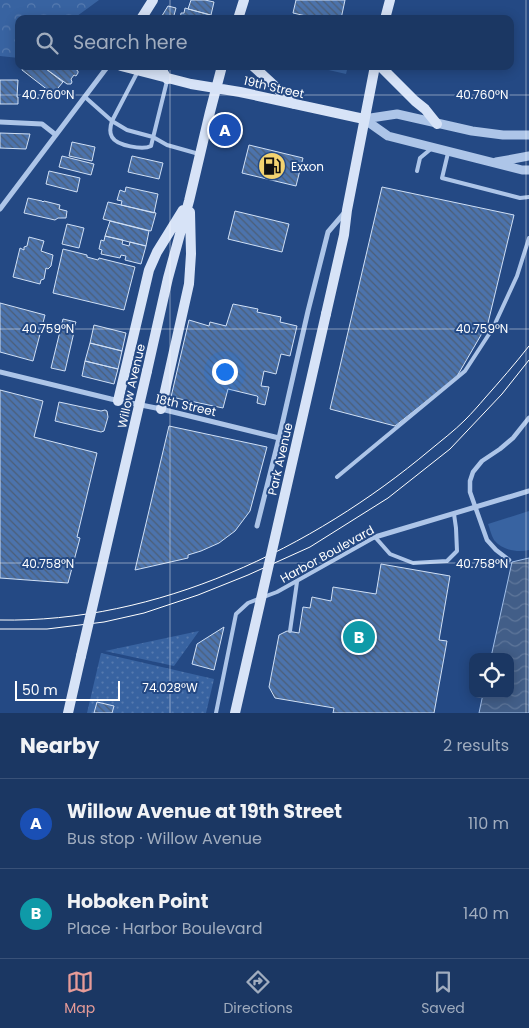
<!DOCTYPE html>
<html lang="en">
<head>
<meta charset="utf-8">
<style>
	:root { --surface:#1b3763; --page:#243f69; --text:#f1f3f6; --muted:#a0acbe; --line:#395178; --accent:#e69b98 }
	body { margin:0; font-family:Poppins,sans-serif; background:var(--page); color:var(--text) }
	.controls { position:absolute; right:15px; bottom:15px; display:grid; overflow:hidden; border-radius:10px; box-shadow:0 2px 12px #0003 }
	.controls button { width:45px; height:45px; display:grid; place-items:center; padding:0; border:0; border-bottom:1px solid var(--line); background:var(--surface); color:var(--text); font:25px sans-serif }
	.scale { position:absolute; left:15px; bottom:12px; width:105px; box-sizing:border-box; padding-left:5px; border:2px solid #fff; border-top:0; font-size:14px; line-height:18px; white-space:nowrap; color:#fff; -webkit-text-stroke:4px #244984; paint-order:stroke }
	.you { position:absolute; left:224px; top:371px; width:18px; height:18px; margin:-12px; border:4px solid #fff; border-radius:50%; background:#1a73e8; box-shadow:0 0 0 8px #1a73e833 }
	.badge { display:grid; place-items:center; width:32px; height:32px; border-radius:50%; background:var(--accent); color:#fff; font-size:16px; font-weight:700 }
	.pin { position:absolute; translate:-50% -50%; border:2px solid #fff; box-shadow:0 1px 5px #0006 }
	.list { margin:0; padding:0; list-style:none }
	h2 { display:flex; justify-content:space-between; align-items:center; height:65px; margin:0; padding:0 20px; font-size:21px }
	h2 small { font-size:16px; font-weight:400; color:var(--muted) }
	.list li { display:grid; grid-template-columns:32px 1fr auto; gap:15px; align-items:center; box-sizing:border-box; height:90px; padding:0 20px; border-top:1px solid var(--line) }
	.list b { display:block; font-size:19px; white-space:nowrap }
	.list p { margin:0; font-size:16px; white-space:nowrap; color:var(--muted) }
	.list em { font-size:16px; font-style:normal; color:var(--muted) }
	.icon { flex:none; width:28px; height:28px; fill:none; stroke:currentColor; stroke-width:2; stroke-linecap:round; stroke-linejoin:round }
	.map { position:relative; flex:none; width:529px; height:713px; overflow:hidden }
	.search { position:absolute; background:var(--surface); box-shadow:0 2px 12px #0003; left:15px; right:15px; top:15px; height:55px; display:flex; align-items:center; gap:12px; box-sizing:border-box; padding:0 18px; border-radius:10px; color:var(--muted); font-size:19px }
	.sheet { height:245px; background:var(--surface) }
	nav { display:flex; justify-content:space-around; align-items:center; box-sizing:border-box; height:70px; border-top:1px solid var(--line); background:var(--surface); font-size:14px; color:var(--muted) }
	nav a { display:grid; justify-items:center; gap:2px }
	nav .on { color:var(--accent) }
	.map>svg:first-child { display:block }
	.grass { fill:url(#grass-dots) }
	.forest { fill:url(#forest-crowns) }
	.garden { fill:#3863a1 }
	.water { fill:url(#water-waves); stroke:#a1bfe9 }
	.building { fill:url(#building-back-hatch); stroke:#d0e0f6 }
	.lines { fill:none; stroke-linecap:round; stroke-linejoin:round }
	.service { stroke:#adc5e8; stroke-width:4 }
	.pedestrian { stroke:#adc5e8; stroke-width:4.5 }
	.minor { stroke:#adc5e8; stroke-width:5 }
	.tertiary { stroke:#adc5e8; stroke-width:9 }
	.secondary { stroke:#d7e3f7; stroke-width:10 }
	.tram { stroke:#fff; stroke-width:1 }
	.secondary-bridge { stroke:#d7e3f7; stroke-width:10 }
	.ticks { fill:none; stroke:#fff; stroke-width:1; stroke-opacity:0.45 }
	.labels { text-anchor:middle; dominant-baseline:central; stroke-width:4; stroke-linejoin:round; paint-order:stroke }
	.street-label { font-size:12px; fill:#fff; stroke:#244984 }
	.poi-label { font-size:12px; fill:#fff; stroke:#244984; text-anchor:start }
	.ticks-label { font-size:12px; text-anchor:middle; fill:#fff; stroke:#244984; stroke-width:4; stroke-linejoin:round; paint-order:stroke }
</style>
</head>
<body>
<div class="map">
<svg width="529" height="713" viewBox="0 0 529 713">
	<defs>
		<pattern id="grass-dots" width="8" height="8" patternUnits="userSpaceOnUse" patternTransform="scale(1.25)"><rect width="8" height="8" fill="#3863a1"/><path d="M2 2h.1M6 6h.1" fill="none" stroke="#567aaf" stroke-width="1.8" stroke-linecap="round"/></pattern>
		<pattern id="forest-crowns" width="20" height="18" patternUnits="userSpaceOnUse" patternTransform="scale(1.25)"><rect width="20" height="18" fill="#3863a1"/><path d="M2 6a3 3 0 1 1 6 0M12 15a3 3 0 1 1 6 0" fill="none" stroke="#567aaf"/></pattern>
		<pattern id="water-waves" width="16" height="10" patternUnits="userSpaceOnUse" patternTransform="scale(1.25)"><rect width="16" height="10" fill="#425e88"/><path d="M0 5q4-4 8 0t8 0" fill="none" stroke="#5e769a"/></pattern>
		<pattern id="building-back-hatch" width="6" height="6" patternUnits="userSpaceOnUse" patternTransform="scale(1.25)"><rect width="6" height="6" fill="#4c73ac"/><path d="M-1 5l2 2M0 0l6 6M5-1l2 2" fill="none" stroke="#4c5e77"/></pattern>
	</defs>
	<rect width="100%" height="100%" fill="#244984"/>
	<path class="grass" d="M199 631 174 666 105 651Z
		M101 653 214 679 206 713H87Z"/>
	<path class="forest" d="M0 0H99L73 19H19V58L0 56Z"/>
	<path class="garden" d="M311 66H348L346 74Z
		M529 511V550C517 553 502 550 494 540 491 535 490 529 488 524Z"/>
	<path class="water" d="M529 558V713H479L483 694H510V657H491L512 562Z"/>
	<path class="building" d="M191 0H205L214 2 211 15 188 9Z
		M296 0H345L341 19H319L293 13Z
		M168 6 176 8 173 19H160Z
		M185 8 210 15 209 19H180L181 13H184Z
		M23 66H42L63 82 53 94 22 70Z
		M42 66H71L78 71V73L76 76 74 75 71 79 72 82 71 84H67Z
		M0 80H18L17 97H18V104H0Z
		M0 133 30 134 26 149 0 148Z
		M72 142 95 147 92 161 69 156Z
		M249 145 303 158 296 186 242 173Z
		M62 156 94 164 91 175 59 167Z
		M132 156 163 163 159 179 128 172Z
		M49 171 80 178 77 192 46 184Z
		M126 187 158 194 154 213 121 205 122 201 117 200 120 190 125 192Z
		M382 187 514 215 488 323 456 378 395 426 330 409Z
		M28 198 42 201 43 202 44 201 60 205 59 209 67 211 66 218H58L55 220 24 213Z
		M108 202 156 213 151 231 103 219Z
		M235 211 289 224 282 252 228 239Z
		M110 221 149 231 146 246 105 236Z
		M67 224 84 228 79 248 62 244Z
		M105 236 123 240 122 244 129 246 130 242 146 246 141 264 125 260 126 256 121 255 120 258 101 254 102 250 99 249 101 240 104 241Z
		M29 237 44 241 41 251 53 255 51 266 48 269 46 268 44 279 41 280 40 284 13 277 20 248 24 250V247L27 246Z
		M63 249 87 255V257L98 260 99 258 135 267 124 310 53 293Z
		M0 303 45 315 33 361 0 352Z
		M233 304 258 309 257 312 281 317 280 322 297 326 290 356 281 354 276 374 264 371 261 386 269 387 265 405 257 403 258 397 257 396 228 389 223 408 171 397 189 320 209 326 210 322 226 326Z
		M63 319 76 322 73 331 74 332 65 371 51 368Z
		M94 325 126 333 122 351 90 343Z
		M90 343 122 351 118 369 85 361Z
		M85 361 118 369 114 384 82 376Z
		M0 390 43 401 34 437 97 453 77 537 80 538 68 583 0 578Z
		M59 402 101 411 105 410 107 411 108 417 104 431 101 432 55 421Z
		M169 426 267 447 250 511 235 531 219 543 201 551 188 555V558L135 570Z
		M381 564 450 576 439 640 447 641 434 713H333L334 708 275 698 269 687 279 635 287 631 299 633 303 607 310 608 312 597 331 601 333 587 376 594Z
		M224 627 214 670 192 664 197 644Z
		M97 702 114 706 112 713H94Z"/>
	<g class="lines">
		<path class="service" d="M138 71 112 121C110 127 109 132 112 137 117 146 143 150 151 146L167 81
			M85 97 112 121 127 130 153 137 167 145 199 154
			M448 153 442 178 520 198 529 197
			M417 171 420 158 432 148
			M337 477 465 371 493 328 517 276 529 238
			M290 631 297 582
			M216 713 236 614 248 603 277 592 375 537 390 554 413 563 447 561 457 551 456 528 454 514"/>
		<path class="pedestrian" d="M509 560 496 550 487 540 470 492V481L473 472 482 461 500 449 513 438 529 418"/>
		<path class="minor" d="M0 122 42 124 56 135
			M0 209 108 66
			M0 372 111 399 161 409 279 438
			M257 526 279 438 308 311 328 232 346 211
			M375 537 529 491"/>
		<path class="tertiary" d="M364 119 388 136 522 170H529
			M364 119 397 114 472 131 503 135H529
			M496 162 529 156"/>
		<path class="secondary" d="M141 19 153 0
			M238 19 244 0
			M385 19 390 0
			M121 66 191 84 240 92 364 119
			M160 66 167 79
			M253 66 294 104
			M380 66 415 101 425 109 437 124
			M326 314 344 235 347 210 375 66
			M147 371 168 278 189 201 210 112 222 66
			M118 401 149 270 157 252 183 210
			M161 409 189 284 191 254 190 212
			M68 713 81 656"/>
		<path class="tram" d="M0 620C157 623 312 549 430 450 442 440 454 431 465 420 472 413 479 405 485 398 500 381 515 364 529 346
			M0 629H47L104 622 144 613 198 595 248 575 310 547 388 498 450 449 502 394 529 360"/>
		<path class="secondary-bridge" d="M81 656 147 371
			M235 713 326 314"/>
	</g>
	<path class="ticks" d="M170 0V19M526 0V713M170 66V713M0 95H529M0 329H529M0 563H529"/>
	<defs>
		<g id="fuel-disc" transform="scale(1.4375)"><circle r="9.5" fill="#f3d370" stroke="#244984"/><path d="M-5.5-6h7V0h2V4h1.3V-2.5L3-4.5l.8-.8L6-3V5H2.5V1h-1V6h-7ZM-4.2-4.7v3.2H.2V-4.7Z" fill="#111"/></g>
	</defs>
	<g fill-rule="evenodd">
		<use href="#fuel-disc" x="272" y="166"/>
	</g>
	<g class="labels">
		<g class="street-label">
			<text transform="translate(274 87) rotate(13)">19th Street</text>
			<text transform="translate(131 386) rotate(-77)">Willow Avenue</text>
			<text transform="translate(186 405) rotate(13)">18th Street</text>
			<text transform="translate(280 459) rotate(-77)">Park Avenue</text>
			<text transform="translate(327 554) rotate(-29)">Harbor Boulevard</text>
		</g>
		<g class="poi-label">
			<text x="291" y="166">Exxon</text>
		</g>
	</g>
	<g class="ticks-label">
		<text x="48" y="99">40.760°N</text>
		<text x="482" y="99">40.760°N</text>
		<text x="48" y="333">40.759°N</text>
		<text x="482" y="333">40.759°N</text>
		<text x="48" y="568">40.758°N</text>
		<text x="482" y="568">40.758°N</text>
		<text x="170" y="692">74.028°W</text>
	</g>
</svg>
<div class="controls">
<button><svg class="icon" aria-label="locate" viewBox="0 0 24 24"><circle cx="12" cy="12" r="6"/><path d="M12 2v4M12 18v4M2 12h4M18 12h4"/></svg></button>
</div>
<div class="scale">50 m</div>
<div class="you"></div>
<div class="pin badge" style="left:225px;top:130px;background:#1a4fb4">A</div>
<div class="pin badge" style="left:359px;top:637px;background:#0f9aa8">B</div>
<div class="search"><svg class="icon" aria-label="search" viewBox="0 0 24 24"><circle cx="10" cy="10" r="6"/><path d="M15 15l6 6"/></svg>Search here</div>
</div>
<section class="sheet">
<h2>Nearby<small>2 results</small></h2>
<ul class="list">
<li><span class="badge" style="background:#1a4fb4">A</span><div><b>Willow Avenue at 19th Street</b><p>Bus stop · Willow Avenue</p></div><em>110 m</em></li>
<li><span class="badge" style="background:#0f9aa8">B</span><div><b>Hoboken Point</b><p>Place · Harbor Boulevard</p></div><em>140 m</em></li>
</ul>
</section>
<nav>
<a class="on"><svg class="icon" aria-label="map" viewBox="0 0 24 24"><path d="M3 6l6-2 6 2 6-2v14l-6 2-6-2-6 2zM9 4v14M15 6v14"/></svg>Map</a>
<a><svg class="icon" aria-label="directions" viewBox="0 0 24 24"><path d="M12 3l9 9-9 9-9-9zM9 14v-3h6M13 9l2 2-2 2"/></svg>Directions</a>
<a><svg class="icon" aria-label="saved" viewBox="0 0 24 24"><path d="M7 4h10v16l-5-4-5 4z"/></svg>Saved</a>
</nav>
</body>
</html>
